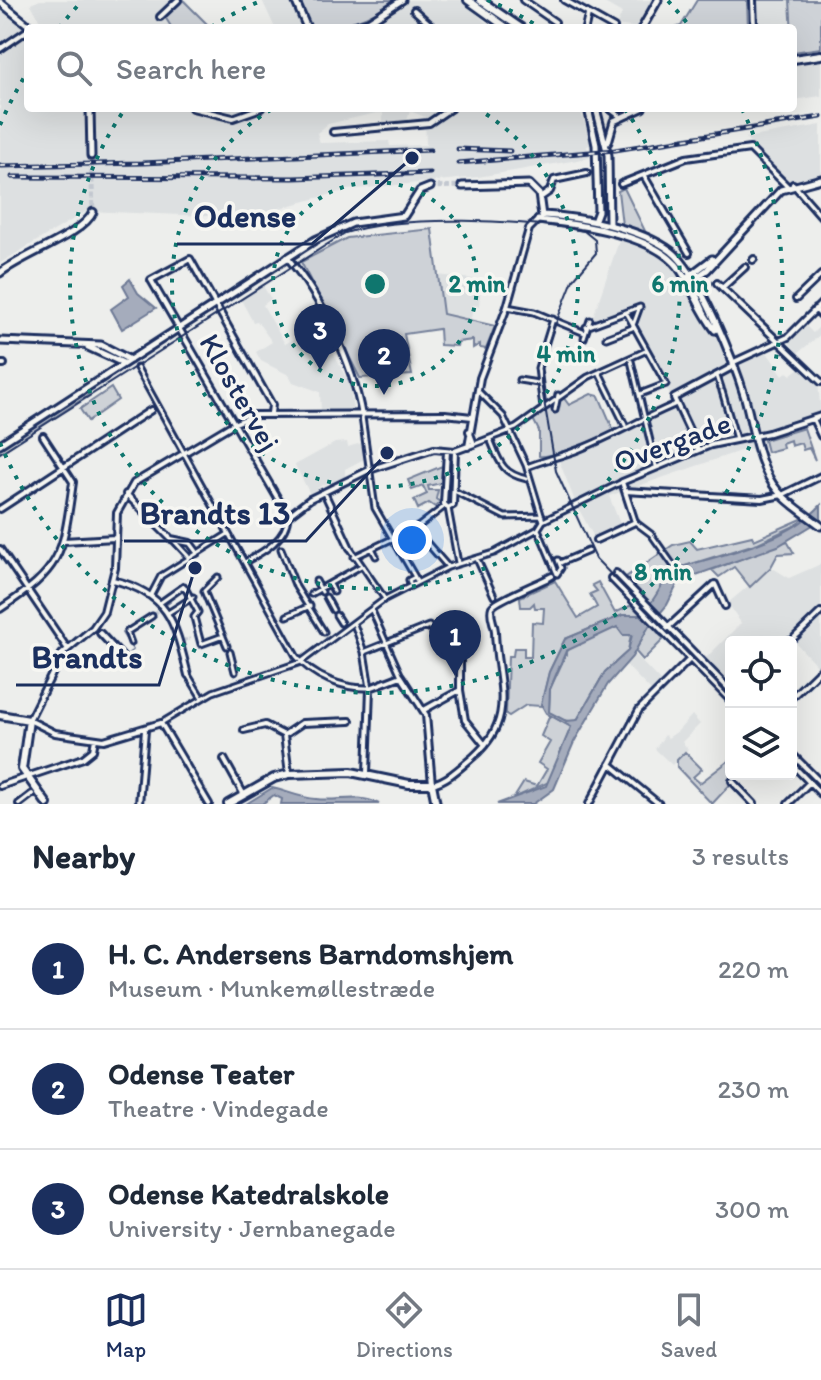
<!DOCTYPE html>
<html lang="en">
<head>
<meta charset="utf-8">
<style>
	:root { --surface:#fff; --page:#f2f2f3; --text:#1f2937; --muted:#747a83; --line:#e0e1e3; --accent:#1b2f5e }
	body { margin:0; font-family:Itim,sans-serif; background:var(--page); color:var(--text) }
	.controls { position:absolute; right:24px; bottom:24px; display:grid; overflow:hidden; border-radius:8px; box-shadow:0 8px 32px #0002 }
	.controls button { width:72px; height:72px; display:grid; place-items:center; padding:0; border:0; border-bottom:2px solid var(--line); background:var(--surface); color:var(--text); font:40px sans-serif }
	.you { position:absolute; left:412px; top:540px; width:28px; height:28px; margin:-20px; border:6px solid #fff; border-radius:50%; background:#1a73e8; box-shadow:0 0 0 12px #1a73e833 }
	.badge { display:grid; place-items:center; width:52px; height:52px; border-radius:50%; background:var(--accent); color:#fff; font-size:26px; font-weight:700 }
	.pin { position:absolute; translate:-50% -66px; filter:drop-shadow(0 2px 4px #0008) }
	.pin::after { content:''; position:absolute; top:42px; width:28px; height:24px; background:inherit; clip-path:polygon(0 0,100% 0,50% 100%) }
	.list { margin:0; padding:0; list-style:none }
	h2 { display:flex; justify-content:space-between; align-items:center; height:104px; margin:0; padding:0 32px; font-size:34px }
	h2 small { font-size:26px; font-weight:400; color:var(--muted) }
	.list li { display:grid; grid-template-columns:52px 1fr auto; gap:24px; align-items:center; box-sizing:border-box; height:120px; padding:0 32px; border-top:2px solid var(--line) }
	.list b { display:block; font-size:30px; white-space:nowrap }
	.list p { margin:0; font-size:26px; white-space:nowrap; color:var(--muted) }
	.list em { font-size:26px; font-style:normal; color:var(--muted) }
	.icon { flex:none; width:44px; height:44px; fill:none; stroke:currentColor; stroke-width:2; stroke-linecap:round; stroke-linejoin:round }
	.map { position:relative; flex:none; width:821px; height:804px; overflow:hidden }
	.search { position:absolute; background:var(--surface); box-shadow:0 8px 32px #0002; left:24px; right:24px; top:24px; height:88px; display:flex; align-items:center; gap:20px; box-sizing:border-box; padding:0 28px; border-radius:8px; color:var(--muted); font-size:30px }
	.sheet { height:464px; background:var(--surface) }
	nav { display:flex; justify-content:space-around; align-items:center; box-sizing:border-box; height:112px; border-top:2px solid var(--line); background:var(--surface); font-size:22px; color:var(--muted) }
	nav a { display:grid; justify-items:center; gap:4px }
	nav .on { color:var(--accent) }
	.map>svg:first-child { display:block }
	.built { fill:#dde0e1; fill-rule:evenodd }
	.green { fill:#ced2d7; stroke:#74809a; stroke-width:2 }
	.water { fill:#a5acbc; stroke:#6e7a96; stroke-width:2; fill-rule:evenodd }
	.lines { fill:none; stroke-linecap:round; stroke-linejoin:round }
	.stream { stroke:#6e7a96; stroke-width:2 }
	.pedestrian-tunnel { stroke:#c3c8d0; stroke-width:3; stroke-dasharray:3 1.5; stroke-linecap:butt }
	.tertiary-tunnel { stroke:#c3c8d0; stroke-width:5; stroke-dasharray:5 2.5; stroke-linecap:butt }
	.pedestrian-casing { stroke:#1b2f5e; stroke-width:9 }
	.minor-casing { stroke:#1b2f5e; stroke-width:10 }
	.tertiary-casing { stroke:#1b2f5e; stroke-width:11 }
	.secondary-casing { stroke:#1b2f5e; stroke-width:12 }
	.pedestrian { stroke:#f6f6f2; stroke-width:3 }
	.minor { stroke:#f6f6f2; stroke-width:4 }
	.tertiary { stroke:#f6f6f2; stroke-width:5 }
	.secondary { stroke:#f6f6f2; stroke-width:6 }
	.tram { stroke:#1b2f5e; stroke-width:2 }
	.rail-casing { stroke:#1b2f5e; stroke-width:5 }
	.rail { stroke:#f6f6f2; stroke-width:2; stroke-dasharray:6; stroke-linecap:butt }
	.ring { fill:none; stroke:#0f766e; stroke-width:4; stroke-dasharray:4 8 }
	.labels { text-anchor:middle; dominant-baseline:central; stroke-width:7; stroke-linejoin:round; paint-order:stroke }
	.street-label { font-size:30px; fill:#1b2f5e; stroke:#f6f6f2 }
	.centre { fill:#0f766e; stroke:#f6f6f2; stroke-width:4 }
	.ring-label { font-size:24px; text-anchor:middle; font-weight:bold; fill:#0f766e; stroke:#f6f6f2; stroke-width:7; stroke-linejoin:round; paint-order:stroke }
	.leader { fill:none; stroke:#1b2f5e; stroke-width:3 }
	.callout-dot { fill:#1b2f5e; stroke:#f6f6f2; stroke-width:3 }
	.callout-label { font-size:32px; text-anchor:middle; font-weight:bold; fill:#1b2f5e; stroke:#f6f6f2; stroke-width:7; stroke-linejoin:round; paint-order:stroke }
</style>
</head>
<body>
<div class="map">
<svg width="821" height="804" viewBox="0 0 821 804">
	<rect width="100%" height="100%" fill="#edeeec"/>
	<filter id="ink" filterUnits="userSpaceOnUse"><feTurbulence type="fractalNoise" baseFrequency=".0125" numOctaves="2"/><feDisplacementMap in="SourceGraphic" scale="16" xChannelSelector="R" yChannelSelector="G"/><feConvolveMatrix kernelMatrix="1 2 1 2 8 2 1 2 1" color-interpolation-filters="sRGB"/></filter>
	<g filter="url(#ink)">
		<path class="built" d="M40 0H186L207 28H44L31 4Z
			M262 0H461L492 28H275Z
			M653 0 638 28 617 25 622 13 601 1Z
			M790 0V28H758L757 1Z
			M0 9 28 30V108H580L591 145 587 146 589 158 478 177 347 190 269 211 230 217 87 211 0 263ZM410 111 425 117 426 145 390 146 389 141 320 143 317 133 328 124 376 113H383V122L407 121Z
			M821 61V96L793 100V65Z
			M821 125V183L790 189 746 138Z
			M621 235 654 244 678 260 739 363 766 351 783 375 787 372 791 375 800 368 818 383 821 413 762 432 766 447 740 451 609 496 621 526 595 539 576 504 556 453 587 443 614 431V427L674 403 628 313 601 324 599 321 591 323Z
			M438 275 481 280 479 306 473 305 471 319 443 314Z
			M263 286 271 299 263 305 285 344 319 326 350 385 353 410 321 412 320 392 293 382 289 375 261 361 256 352 272 342 257 321 253 322 241 300Z
			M805 325 813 333 821 325V334L798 353 788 341Z
			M347 442 348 447 361 443 364 459 345 469V477L322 485 310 494 295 465 335 443Z
			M821 564V670L795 642 791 645V642H731V686L706 658 741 623 728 603 771 567 789 578Z
			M635 655 661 682 651 691 626 665Z
			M692 715 700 724 682 742 688 749 672 765 655 749 665 735 668 738 678 731Z"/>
		<path class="green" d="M183 0 207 24V28H172L165 17Z
			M299 0H395C370 18 341 28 311 28Z
			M697 0H747L748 28H675L681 26Z
			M757 0H821V48L793 52 790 0Z
			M624 188 646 233 622 225 618 191Z
			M432 229 443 314 495 326 486 349 480 348V344L473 348V340L458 342 457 346 440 345 439 329 404 334 412 375 360 378 301 262 347 238Z
			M111 388 118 400 88 421 80 409Z
			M86 390 90 394 0 453V448Z
			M591 394 599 396 614 431C597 438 551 459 539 456V431L533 419 563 397 569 405Z
			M804 428 815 460 809 448 803 450 801 443 791 446 790 440 782 443 783 448 767 452 764 440Z
			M442 466 441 483 428 486 429 490H438L436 499 440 502 435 507 429 503 418 509 414 500 427 494 423 486 412 490 408 480Z
			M804 518 807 520 758 543 675 569 652 604 626 577 673 545 690 541 697 549 752 536 754 540Z
			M787 541 794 553 778 554 771 567 750 587 734 567 719 577 712 570Z
			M555 581 578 618 597 607 590 594 597 591 592 585 598 582 615 613 632 605 641 615H623L565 639 549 672 541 706 526 705 509 716 506 714 508 656H513L514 648H524V657H531L532 622 543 623 544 608H535L534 603 530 607H521L520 597Z
			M650 624 664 639 643 660 635 651Z
			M617 627 623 635 631 634 628 651 605 672 576 722 563 720 549 712 550 689 568 650C583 641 599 634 617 627Z
			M550 715 571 727 549 782 514 798 524 782 537 786 547 769 538 763 550 742 541 736Z
			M685 752 702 769 693 777 700 783 731 759V774H740L712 804 677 767V760Z"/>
		<path class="water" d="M130 279 138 293 156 308 122 329 111 309 129 296 123 285Z
			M821 505V520L778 546 679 581 667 605 649 626 632 657 608 684 574 742 554 789 533 804H497L546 786 571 727 546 713 541 704 549 672 565 639 623 615H641C656 600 662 580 675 569 723 554 786 543 821 505ZM617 627 623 635H632L628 651 605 672 577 720 566 721 549 712 550 689 566 651Z
			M272 788C287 791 300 798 316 799 339 802 357 793 379 804H281L282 799 274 795 262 804H246Z"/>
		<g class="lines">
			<path class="stream" d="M167 604 170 602
				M129 653 133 650 122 633 143 620"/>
			<path class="pedestrian-tunnel" d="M152 616 161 609
				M324 632 327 639
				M184 640 190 639"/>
			<path class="tertiary-tunnel" d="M91 156 93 212
				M430 187 462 186"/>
			<g class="pedestrian-casing">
				<path id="pedestrian" d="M507 307 534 312 585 333
					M626 312 666 384 640 394
					M586 327 640 307
					M632 328 639 309
					M584 338 590 320
					M606 338 632 328
					M631 361 656 466
					M137 368 296 656C313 677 343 689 370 688L364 652 354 624
					M600 374 625 425
					M717 376 721 388
					M519 380 538 383
					M722 391 736 439
					M479 392 503 416 526 465 543 521
					M543 408 538 368 553 319
					M555 410 558 395
					M362 417 375 508 415 577
					M490 439C499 461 502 474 527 479
					M475 444 516 428 588 377 645 351
					M527 467C544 460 563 456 580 449 613 436 643 418 676 404
					M454 491 505 517 542 516
					M448 508 458 563
					M543 521 622 482
					M635 522 651 534 673 565
					M414 528 448 567
					M538 529 557 574
					M175 542 188 556
					M350 548 385 599
					M372 548 376 556
					M281 549 296 587 324 632
					M354 557 419 526 445 506
					M477 559 494 596
					M245 562C263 552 287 539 288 516
					M560 563 588 551
					M557 574 561 568 558 560
					M218 577 204 591 227 646
					M316 581 322 592
					M330 584 334 592
					M411 585 409 580 415 577 417 582
					M311 594 361 566
					M151 595 161 576 228 534
					M326 597 333 610
					M160 603 184 586 198 612 194 617 201 644 223 636
					M372 611 401 676
					M168 613 193 597
					M336 615 341 623
					M287 616 310 606
					M131 643 127 632 152 616
					M230 652 235 672
					M364 652 429 626 438 643
					M188 675 202 698
					M161 723 213 692 301 662 385 599 448 567 494 553 538 529 543 521"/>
			</g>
			<g class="minor-casing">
				<path id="minor" d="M523 0 555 22
					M564 0 614 28
					M753 0 754 28
					M414 10 434 28
					M160 17 178 0
					M585 28 588 15
					M0 49 28 30
					M192 108 233 118 261 108
					M609 108 621 117
					M333 132 429 123 451 108
					M644 176 689 253
					M621 184 686 158 750 149 787 186
					M793 184 821 216
					M540 198 550 191 554 180 587 173
					M287 257C322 298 353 364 362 416
					M753 260 754 259
					M717 283 821 382
					M722 288 745 267
					M796 299 821 275
					M815 309 821 315
					M734 362 788 337 821 304
					M0 364H4
					M271 413 272 405 190 259 151 280 288 516 310 499 369 470 434 449 455 451 474 444 469 431
					M813 419 821 436
					M468 447 480 378 507 307 529 229 538 220
					M698 449 674 398 734 366
					M447 451 444 504 448 508
					M625 491 762 499 782 495 821 476
					M324 492 350 548
					M126 494 171 539 190 543 196 551
					M448 508 453 505 455 451
					M0 509 151 410
					M596 540 635 522 622 482 711 445 769 433 821 416
					M64 541 115 538
					M0 549 67 648
					M616 573 731 691
					M611 578 731 701
					M113 580C170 594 175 623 188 675
					M0 609C63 568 63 554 73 482L43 436
					M663 632 715 584 725 606
					M100 633 126 661
					M795 637 821 612
					M790 642V641
					M460 654V690L465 720 485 745
					M791 698 821 669
					M424 710 460 690
					M244 730 265 725 284 735
					M284 735 302 723 350 721
					M284 735 289 774
					M791 753 821 783
					M224 759 244 795
					M791 763 821 794
					M610 764 659 804
					M367 773 370 688 401 676 426 715 432 784C448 780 461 767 473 757 519 717 496 682 495 631 494 622 489 615 492 607 496 600 542 582 552 576
					M732 781 754 804
					M0 786 83 758 93 750 95 739
					M19 804 32 794
					M139 804 145 730
					M209 804 161 723 104 740 55 733 29 720 62 654 93 628 104 612 115 568 117 513 134 483 233 424 255 415 445 414 472 417
					M589 804 639 710 690 659
					M788 804 810 782"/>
			</g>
			<g class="tertiary-casing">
				<path id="tertiary" d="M295 0 307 28
					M0 2 32 28
					M347 28 368 22 402 0
					M642 28 658 0
					M90 108 91 156
					M588 108 596 145 598 211 595 219
					M596 108 608 155 609 224
					M608 142 614 121 642 108
					M462 186 529 184 539 194 542 216
					M543 215C581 217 640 228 671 251 699 272 735 364 745 398 753 427 758 468 778 491 789 504 807 515 821 526
					M538 220C578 224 658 235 681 271 694 291 700 311 715 330
					M0 273C22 255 84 234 93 212
					M688 277 712 259
					M685 281 693 280 707 270 781 190 821 179
					M694 290 703 310
					M0 341 101 345 130 360
					M88 347 123 363
					M0 444 315 240 353 223 404 216 420 191 430 187"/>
			</g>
			<g class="secondary-casing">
				<path id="secondary" d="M468 0 507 28
					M480 0 521 28
					M793 59 821 55
					M0 715 29 720 22 769 47 804
					M228 804 274 778 289 774 351 772 409 784H432L436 804"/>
			</g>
			<use href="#pedestrian" class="pedestrian"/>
			<use href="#minor" class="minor"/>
			<use href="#tertiary" class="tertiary"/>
			<use href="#secondary" class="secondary"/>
			<path class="tram" d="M0 453 345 233C404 214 522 220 584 231L595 240 596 253 573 280 541 361V383L556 471 596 559 731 698
				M791 759 821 790"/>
			<g class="rail-casing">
				<path id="rail" d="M458 149 510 151
					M458 163 615 150 821 117
					M0 166 142 163 430 150
					M12 177 293 178 430 173"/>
			</g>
			<use href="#rail" class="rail"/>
		</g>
	</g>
	<g class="ring">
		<circle cx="375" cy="284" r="102"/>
		<path d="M476 108A203 203 0 1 1 274 108"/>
		<path d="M211 27A305 305 0 0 1 263 0M487 0A305 305 0 0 1 539 27M625 109A305 305 0 1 1 125 109"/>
		<path d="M0 125A407 407 0 0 1 28 71M59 28A407 407 0 0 1 82 1M668 1A407 407 0 0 1 691 28M742 109A407 407 0 1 1 0 443"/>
	</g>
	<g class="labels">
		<g class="street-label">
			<text transform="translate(240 392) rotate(60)">Klostervej</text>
			<text transform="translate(672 442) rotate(-20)">Overgade</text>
		</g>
	</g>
	<circle cx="375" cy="284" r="12" class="centre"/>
	<g class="ring-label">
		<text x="477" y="292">2 min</text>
		<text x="680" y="292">6 min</text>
		<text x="566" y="362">4 min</text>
		<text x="663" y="580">8 min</text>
	</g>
	<path class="leader" d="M412 158L312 244H177M387 453L306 541H124M195 568L159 685H16"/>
	<g class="callout-dot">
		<circle cx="412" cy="158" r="8"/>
		<circle cx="387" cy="453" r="8"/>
		<circle cx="195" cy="568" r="8"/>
	</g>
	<g class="callout-label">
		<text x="245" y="227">Odense</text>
		<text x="215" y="524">Brandts 13</text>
		<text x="87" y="668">Brandts</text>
	</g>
</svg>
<div class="controls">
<button><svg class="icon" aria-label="locate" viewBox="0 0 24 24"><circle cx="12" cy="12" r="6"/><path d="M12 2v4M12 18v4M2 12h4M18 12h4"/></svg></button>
<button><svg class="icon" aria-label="layers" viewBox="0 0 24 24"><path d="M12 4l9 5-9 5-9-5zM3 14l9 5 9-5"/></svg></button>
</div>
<div class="you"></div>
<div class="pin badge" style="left:455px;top:676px">1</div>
<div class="pin badge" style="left:384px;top:395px">2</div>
<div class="pin badge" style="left:320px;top:370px">3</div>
<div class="search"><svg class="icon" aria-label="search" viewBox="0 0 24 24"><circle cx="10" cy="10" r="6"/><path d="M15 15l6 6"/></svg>Search here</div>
</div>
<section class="sheet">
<h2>Nearby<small>3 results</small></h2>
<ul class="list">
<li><span class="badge">1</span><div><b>H. C. Andersens Barndomshjem</b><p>Museum · Munkemøllestræde</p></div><em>220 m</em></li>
<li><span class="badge">2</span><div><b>Odense Teater</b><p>Theatre · Vindegade</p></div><em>230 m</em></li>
<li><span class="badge">3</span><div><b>Odense Katedralskole</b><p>University · Jernbanegade</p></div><em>300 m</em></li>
</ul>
</section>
<nav>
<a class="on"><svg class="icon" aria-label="map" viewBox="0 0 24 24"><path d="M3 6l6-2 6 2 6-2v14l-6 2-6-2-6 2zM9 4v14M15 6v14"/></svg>Map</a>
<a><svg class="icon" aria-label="directions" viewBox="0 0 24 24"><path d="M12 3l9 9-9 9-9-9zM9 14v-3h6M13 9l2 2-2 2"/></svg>Directions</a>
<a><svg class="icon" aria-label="saved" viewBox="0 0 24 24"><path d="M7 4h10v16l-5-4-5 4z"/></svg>Saved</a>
</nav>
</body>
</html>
